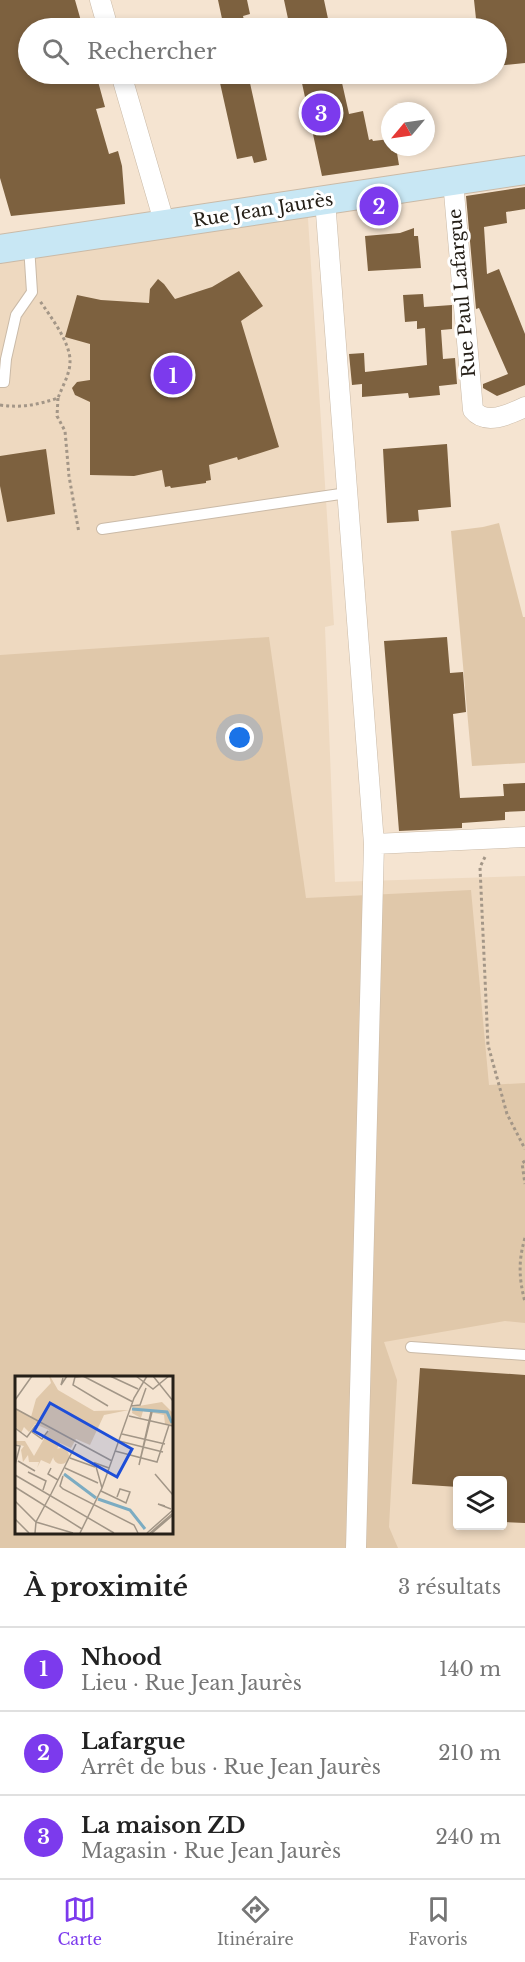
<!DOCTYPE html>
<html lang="fr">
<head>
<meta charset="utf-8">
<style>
	:root { --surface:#fff; --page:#f2f2f2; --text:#222; --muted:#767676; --line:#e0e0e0; --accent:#7c3aed }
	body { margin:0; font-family:"Libre Baskerville",serif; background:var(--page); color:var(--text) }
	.controls { position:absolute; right:18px; bottom:18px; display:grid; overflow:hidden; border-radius:6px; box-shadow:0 3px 9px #0003 }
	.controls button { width:54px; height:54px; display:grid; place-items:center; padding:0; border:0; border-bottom:2px solid var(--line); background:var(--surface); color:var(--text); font:30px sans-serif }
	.compass { position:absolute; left:381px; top:102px; width:54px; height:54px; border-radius:50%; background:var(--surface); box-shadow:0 3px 9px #0003; rotate:241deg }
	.you { position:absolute; left:240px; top:738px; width:21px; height:21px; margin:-15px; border:4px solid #fff; border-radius:50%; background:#1a73e8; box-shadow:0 0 0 9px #1a73e833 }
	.badge { display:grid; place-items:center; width:39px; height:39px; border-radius:50%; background:var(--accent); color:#fff; font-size:20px; font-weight:700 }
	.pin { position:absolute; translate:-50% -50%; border:3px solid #fff; box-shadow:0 2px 6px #0006 }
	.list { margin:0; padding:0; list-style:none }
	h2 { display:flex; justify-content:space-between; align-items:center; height:78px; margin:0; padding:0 24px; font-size:26px }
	h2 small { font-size:20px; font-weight:400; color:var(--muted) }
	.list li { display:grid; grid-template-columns:39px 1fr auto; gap:18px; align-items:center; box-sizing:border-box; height:84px; padding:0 24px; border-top:2px solid var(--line) }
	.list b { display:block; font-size:22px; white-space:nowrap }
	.list p { margin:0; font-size:20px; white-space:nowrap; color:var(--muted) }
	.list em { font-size:20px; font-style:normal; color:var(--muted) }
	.icon { flex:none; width:33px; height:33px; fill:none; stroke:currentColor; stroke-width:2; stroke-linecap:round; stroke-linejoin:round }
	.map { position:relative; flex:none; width:525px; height:1548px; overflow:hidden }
	.search { position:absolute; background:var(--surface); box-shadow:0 3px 9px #0003; left:18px; right:18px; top:18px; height:66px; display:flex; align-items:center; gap:15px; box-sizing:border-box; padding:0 21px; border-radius:33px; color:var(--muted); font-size:22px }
	.sheet { height:330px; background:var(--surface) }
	nav { display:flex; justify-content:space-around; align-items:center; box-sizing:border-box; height:84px; border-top:2px solid var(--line); background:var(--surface); font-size:16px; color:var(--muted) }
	nav a { display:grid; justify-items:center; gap:3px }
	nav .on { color:var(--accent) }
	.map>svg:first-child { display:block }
	.built { fill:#eed9c0; fill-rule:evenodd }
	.green { fill:#e0c8aa; fill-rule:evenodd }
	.building { fill:#7d613f }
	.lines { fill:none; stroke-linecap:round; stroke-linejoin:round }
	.lane-casing { stroke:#cabaa7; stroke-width:12 }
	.street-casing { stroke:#cabaa7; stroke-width:21 }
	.secondary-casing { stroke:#cabaa7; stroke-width:30 }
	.path { stroke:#a39687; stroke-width:3; stroke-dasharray:3 3; stroke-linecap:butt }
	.lane { stroke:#fff; stroke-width:10 }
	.street { stroke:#fff; stroke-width:20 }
	.secondary { stroke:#c8e7f4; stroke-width:28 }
	.labels { text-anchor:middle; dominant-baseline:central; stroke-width:6; stroke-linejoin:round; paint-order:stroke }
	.street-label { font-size:18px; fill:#262018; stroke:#fff }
	.inset-river { fill:none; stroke:#7cacc2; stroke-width:3 }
	.inset-road { fill:none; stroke:#a29687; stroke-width:1.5 }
	.view { fill:#1d4ed8; fill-opacity:0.15; stroke:#1d4ed8; stroke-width:3 }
	.inset-edge { fill:none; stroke:#262018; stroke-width:3 }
</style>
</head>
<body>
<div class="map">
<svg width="525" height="1548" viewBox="0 0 525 1548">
	<rect width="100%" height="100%" fill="#f5e4d1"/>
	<path class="built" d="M307 203 334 625 325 627 335 882 525 876V1548H0V255ZM16 1377H171V1532H16ZM458 1480H502V1526H458Z"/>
	<path class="green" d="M499 523 523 617H525V763L472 766 451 531 483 527Z
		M269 637 306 898 471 890 489 1085 525 1083V1323L505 1321 384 1342 397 1380 389 1527 398 1548H0V655ZM16 1377H171V1532H16Z"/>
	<path class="building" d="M0 0H75L83 28H28V74H96L105 107 96 109 109 154 118 151 122 166 125 204 11 216 0 178Z
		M218 0H247L250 14 243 16 246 28H224Z
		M284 0H324L330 28H290Z
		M474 0H525V63L496 66V28H477Z
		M218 74H248L267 160 254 163 252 156 237 159Z
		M300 74H340L349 114 363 111 369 140 372 139 373 141 390 139V147H396L399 165 322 176Z
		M525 187V209L506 212 507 223 484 227 487 274 499 269 525 334V385L497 396 483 388V384L508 374 479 308 476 309 466 196Z
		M414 228V236H418L421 268 368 271 365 236 400 233Z
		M239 271 263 306 241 321 279 447 238 460 237 457 209 465 211 480 206 481V483L171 488 170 486 165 487 162 470 134 476 90 475V402L75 395 72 388 77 382 90 380V344L65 337 77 295 101 300 149 303 150 289 158 279 164 284 175 299 212 287Z
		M423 294 424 307 452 305V329L441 330 443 359 455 358 457 384 439 386 440 395 409 398 408 393 362 397V384L352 385 349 354 364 353 365 372 427 365 425 328 417 329V321L405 322 403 295Z
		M447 444 451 507 418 510 419 521 387 523 383 449Z
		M46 449 55 514 7 522 0 486V456Z
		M447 637 450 673 463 672 466 712 453 714 460 798 504 796 503 784 525 783V811L505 812V820L462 823V828L399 831 384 641Z
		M420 1368 525 1375V1523L502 1522V1480H458V1487L412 1484Z"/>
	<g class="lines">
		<g class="lane-casing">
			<path id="lane" d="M0 382H4L6 359 16 315 32 292 29 246
				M102 529 347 493
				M411 1347 525 1355"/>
		</g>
		<g class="street-casing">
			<path id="street" d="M100 0 108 28
				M121 74 165 225
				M453 181 473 410C486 426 510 414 525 407
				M325 200 374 844 356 1548
				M374 844 525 837"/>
		</g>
		<g class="secondary-casing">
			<path id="secondary" d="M0 249 525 170"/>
		</g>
		<path class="path" d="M58 398 57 416 65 431 69 476 79 533
			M0 405C21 408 37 405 58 398 62 387 70 374 70 362 71 343 50 316 40 301
			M485 857 480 867 488 1045 507 1114 525 1149
			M525 1161 522 1163 525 1184
			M525 1238C518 1261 519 1279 525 1302"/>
		<use href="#lane" class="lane"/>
		<use href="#street" class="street"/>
		<use href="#secondary" class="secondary"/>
	</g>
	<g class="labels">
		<g class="street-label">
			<text transform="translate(263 210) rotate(-9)">Rue Jean Jaurès</text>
			<text transform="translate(462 293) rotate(-95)">Rue Paul Lafargue</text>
		</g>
	</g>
	<g transform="translate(15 1376)">
		<rect width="158" height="158" fill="#f5e4d1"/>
		<path d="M34 0H35L43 14 79 35 114 34 89 39 75 69 61 63 56 72 45 67 35 88 26 84 22 92 24 86H14L13 79 8 86 6 74 9 70 0 68V65H10L19 80 34 54 20 48 14 56 9 51 6 57 0 50V32L16 41 21 23 36 7ZM147 26 157 36V49L150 48 149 39 128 35 126 42 117 37 118 31ZM38 80a8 8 0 1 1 16 0a8 8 0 1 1-16 0Z" fill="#e0c8aa"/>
		<path class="inset-river" d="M117 33 152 36 157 47M49 98 81 122M83 123 115 134 130 153"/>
		<path class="inset-road" d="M68 0 118 26M69 0 60 1 58 9 93 30M95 0 123 13M121 0 138 13 154 0M138 0 158 25M48 2 46 9 52 0M0 24 17 0M116 30 125 29 131 12M1 33 97 85M136 36 124 89 137 36M114 40 158 50M0 52 12 61 21 49M17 56 27 63 33 55M107 58 150 68M104 65 148 76M0 69 5 70 0 89M100 75 142 86 154 49M55 82 80 91M3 85 20 95M36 92 33 98 43 104M50 92 83 107M13 96 31 105 28 114M140 98 158 119M0 99 99 157M48 100 45 110 48 113 119 149 123 157M0 111 67 153M87 112 80 87 94 92M86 115 111 127 115 116 105 113 102 121M36 118 61 68M0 125 21 146 58 157M150 130 143 128 156 133M0 143 14 157M20 157 21 146 36 118M65 157 87 112 119 22 132 0M132 157 158 134M135 157 158 137M137 157 158 139"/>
		<path class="view" d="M35 27 117 73 102 101 19 55Z"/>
		<rect width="158" height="158" class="inset-edge"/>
	</g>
</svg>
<div class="controls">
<button><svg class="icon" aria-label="layers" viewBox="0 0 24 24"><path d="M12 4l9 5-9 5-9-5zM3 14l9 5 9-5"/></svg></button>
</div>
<svg class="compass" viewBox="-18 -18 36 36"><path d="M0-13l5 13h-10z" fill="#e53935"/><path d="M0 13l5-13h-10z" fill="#767676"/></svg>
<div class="you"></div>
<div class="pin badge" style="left:173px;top:375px">1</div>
<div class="pin badge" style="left:379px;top:206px">2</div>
<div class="pin badge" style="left:321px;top:113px">3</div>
<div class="search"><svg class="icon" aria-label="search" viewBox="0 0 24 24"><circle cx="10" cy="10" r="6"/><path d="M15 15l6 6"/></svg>Rechercher</div>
</div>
<section class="sheet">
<h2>À proximité<small>3 résultats</small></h2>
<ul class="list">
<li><span class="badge">1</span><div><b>Nhood</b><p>Lieu · Rue Jean Jaurès</p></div><em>140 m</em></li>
<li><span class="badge">2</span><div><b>Lafargue</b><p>Arrêt de bus · Rue Jean Jaurès</p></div><em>210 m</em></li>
<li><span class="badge">3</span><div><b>La maison ZD</b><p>Magasin · Rue Jean Jaurès</p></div><em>240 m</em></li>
</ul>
</section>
<nav>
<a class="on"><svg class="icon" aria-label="map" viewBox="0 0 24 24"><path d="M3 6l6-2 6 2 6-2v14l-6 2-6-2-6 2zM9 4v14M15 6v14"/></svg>Carte</a>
<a><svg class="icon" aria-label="directions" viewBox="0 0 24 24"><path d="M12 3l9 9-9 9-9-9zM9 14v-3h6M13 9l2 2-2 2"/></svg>Itinéraire</a>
<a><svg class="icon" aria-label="saved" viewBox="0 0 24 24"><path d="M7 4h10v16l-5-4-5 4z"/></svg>Favoris</a>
</nav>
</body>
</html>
